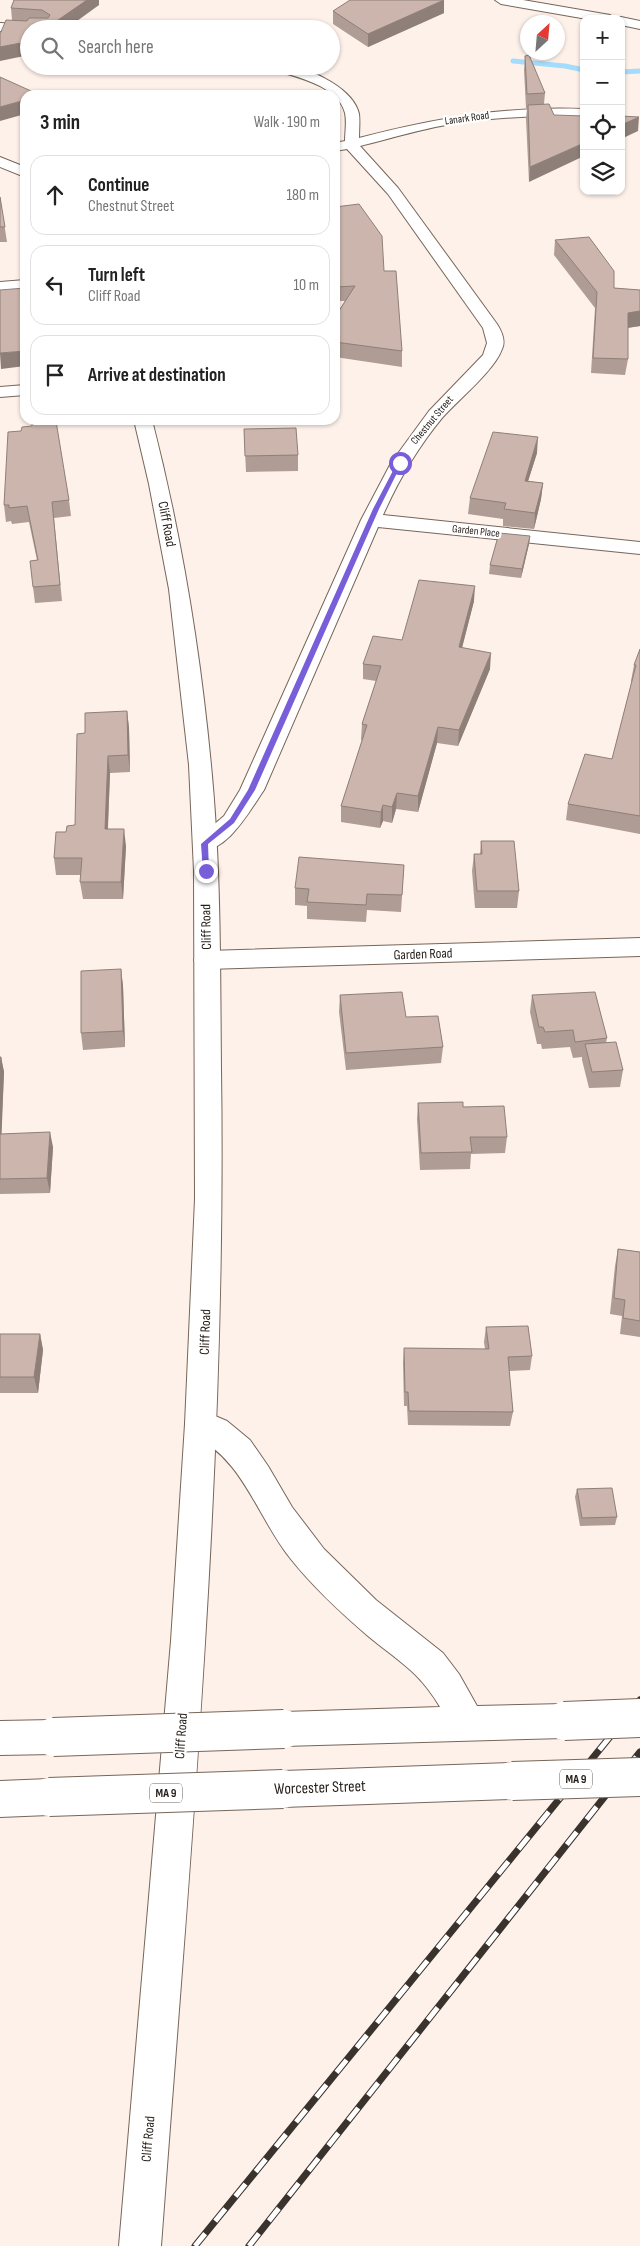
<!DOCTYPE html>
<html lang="en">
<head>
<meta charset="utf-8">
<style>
	:root { --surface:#fff; --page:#f2f2f2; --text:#222; --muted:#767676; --line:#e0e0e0 }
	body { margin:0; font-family:"Sofia Sans Condensed",sans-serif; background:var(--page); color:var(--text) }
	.controls { position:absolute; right:15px; top:15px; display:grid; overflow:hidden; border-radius:10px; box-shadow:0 1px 4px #0004 }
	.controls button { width:45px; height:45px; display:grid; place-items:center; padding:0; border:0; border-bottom:1px solid var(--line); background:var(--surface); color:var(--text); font:25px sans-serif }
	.compass { position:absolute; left:520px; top:15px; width:45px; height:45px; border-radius:50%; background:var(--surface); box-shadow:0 1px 4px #0004; rotate:26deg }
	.stop { position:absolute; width:15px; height:15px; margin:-11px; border:4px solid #795ed9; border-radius:50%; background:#fff }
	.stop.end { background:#795ed9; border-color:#fff; box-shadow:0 1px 5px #0008 }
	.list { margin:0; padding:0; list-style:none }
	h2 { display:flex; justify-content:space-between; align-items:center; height:65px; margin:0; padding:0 20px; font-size:21px }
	h2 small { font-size:16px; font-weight:400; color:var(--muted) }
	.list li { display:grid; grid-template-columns:32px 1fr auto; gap:15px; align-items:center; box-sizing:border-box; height:80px; margin:0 10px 10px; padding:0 10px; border:1px solid var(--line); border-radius:15px }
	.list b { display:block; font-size:19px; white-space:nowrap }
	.list p { margin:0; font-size:16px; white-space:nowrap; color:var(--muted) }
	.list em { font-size:16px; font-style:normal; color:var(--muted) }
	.icon { flex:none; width:28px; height:28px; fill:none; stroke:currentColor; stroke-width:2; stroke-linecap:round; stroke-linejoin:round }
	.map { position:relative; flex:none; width:640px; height:2246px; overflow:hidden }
	.search { position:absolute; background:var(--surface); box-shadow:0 1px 4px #0004; left:20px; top:20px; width:320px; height:55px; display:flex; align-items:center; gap:12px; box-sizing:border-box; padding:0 18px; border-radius:28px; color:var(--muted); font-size:19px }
	.panel { position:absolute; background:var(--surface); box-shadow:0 1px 4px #0004; left:20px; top:90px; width:320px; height:335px; border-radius:15px }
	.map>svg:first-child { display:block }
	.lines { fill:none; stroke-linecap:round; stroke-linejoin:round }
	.stream { stroke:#a4dcfe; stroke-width:5 }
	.street-casing { stroke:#77665a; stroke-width:2 }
	.secondary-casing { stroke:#77665a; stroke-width:2 }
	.highway-casing { stroke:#77665a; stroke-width:2 }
	.street { fill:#fff; fill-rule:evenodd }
	.secondary { fill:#fff; fill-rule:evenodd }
	.highway { fill:#fff; fill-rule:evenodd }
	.rail-casing { stroke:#3a322d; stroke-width:7 }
	.rail { stroke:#fff; stroke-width:5; stroke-dasharray:16; stroke-linecap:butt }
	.highway-bridge-casing { stroke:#77665a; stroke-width:40; stroke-linecap:butt }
	.highway-bridge { stroke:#fff; stroke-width:38 }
	.wall { fill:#af9c94 }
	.shaded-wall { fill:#8e7f78 }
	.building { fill:#cbb5ac; stroke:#8e7f78 }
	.route { fill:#795ed9 }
	.labels { text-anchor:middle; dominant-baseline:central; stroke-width:4.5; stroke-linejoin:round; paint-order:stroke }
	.far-street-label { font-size:11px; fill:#241d18; stroke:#fff }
	.shield { fill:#fff; stroke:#66615d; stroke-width:1 }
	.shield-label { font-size:12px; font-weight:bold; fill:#241d18 }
	.street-label { font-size:14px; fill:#241d18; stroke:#fff }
	.near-street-label { font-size:16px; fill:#241d18; stroke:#fff }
</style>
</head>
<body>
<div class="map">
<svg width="640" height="2246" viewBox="0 0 640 2246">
	<rect width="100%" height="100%" fill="#fdf1e9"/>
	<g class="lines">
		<path class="stream" d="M513 61 565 66 584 70
			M621 72 640 71"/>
		<g class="street-casing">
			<path id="street" d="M495 0H523L610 15 616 19 621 17 640 21V29L621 25V19H587L501 4Z
				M0 23 43 25 49 29H29V32L0 31Z
				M269 66C276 66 283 66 289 66 312 69 354 89 359 114 360 121 359 130 359 138 435 118 505 106 584 109V117C538 115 492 117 446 125 417 130 389 139 360 146L398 188 497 324C502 332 506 341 502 349 495 370 458 400 442 418 418 447 398 481 383 515L640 542V554L378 527 264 790C250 810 225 857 197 849L193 844 197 839 224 816 240 790 361 520 391 463 429 411 483 355 487 343 483 328 388 194 347 149 335 151V143L345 141C345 132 347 122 345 113 338 85 296 77 271 69Z
				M25 280V290L0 292V282Z
				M25 385V395L0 397V387Z
				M640 938V956L207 969 198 966 194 960 198 954 207 951Z"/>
		</g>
		<g class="secondary-casing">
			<path id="secondary" d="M0 157 25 167V177L0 167Z
				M134 420H152C181 533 200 648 211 765 221 866 220 967 221 1069 227 1462 190 1854 161 2246H119L171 1641 185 1424 195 1199 194 871 189 765 169 589 149 484Z"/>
		</g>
		<g class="highway-casing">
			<path id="highway" d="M201 1410 227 1421 250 1440 268 1466 292 1507 324 1549 376 1600 443 1653 459 1674 477 1706 564 1704 577 1709 582 1721 577 1733 564 1738 284 1746 271 1741 266 1729 271 1717 284 1712 440 1707C419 1671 398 1661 368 1636 340 1612 313 1587 290 1558 256 1515 243 1457 190 1434L185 1424 190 1414Z
				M53 1720 66 1725 71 1737 66 1749 53 1754 0 1755V1721Z
				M512 1763 525 1768 530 1781 525 1794 512 1799 283 1807 270 1802 265 1789 270 1776 283 1771Z
				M49 1779 62 1784 67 1797 62 1810 49 1815 0 1817V1781Z"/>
		</g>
		<use href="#street" class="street"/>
		<use href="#secondary" class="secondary"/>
		<use href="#highway" class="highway"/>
		<g class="rail-casing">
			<path id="rail" d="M195 2246 640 1700
				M249 2246 640 1752"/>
		</g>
		<use href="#rail" class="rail"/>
		<g class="highway-bridge-casing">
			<path id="highway-bridge" d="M564 1721 640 1718
				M53 1737 284 1729
				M512 1781 640 1777
				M49 1797 283 1789"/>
		</g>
		<use href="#highway-bridge" class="highway-bridge"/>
	</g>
	<path class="wall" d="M14 0H99V5L29 29V55H28L12 20 11 8Z
		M444 0V13L368 47 333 24V11Z
		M525 56 545 93 544 104 554 115 529 182 526 119 527 108H526L524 70Z
		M0 197 7 242H0Z
		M335 207 384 271 402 351V367L335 357V317L345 301H335Z
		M555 240 614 288 640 290V326L628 328V359L625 375 591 373 595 308 554 255Z
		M244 429 298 455V471L246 472Z
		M21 431 69 500 71 516 54 518 62 601 35 603 33 587 37 560 29 522 12 524 11 521 6 522 4 505Z
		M537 453 528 481 543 483 541 499 534 529 503 526V519L468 514 470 498Z
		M530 536 529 544 521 578 489 574 490 565Z
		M474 601 462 648 490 669 458 746 437 743 418 812 396 809 392 823 383 821 380 828 341 822V806L362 740H361L362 724 376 681 363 679V664L402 640Z
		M640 649V834L566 820 568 804 612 759 632 682 631 681 634 665Z
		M127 711 129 728 130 772 110 773 108 829 126 846 123 899H83L80 882 81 875H56L54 858 66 832 75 825 85 733Z
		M481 841 519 891 517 908H475L472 871 474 854H480Z
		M404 865 401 912 367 910 366 922 307 919V906L295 905V888Z
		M121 969 123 986 125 1047 83 1050 81 1033Z
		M340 995 406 1017 443 1047 441 1063 346 1070 339 1012Z
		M532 995 607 1038 606 1043 623 1070 620 1087 589 1088 582 1060V1057L573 1058 570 1047 542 1049 541 1044H537L530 1012Z
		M0 1057H1L4 1072 1 1134 53 1147 50 1193 0 1194Z
		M418 1103 463 1107 507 1137 505 1153 471 1154 470 1169 420 1170 417 1119Z
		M618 1249 640 1252V1337L620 1334 622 1316 610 1314 615 1266Z
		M486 1327 532 1356 530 1370 509 1371 513 1412 510 1426 408 1425 407 1406H404L403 1363 404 1348 485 1349 484 1342Z
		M0 1334H40L43 1350 38 1393H0Z
		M577 1489 617 1517 615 1525 580 1526 575 1497Z"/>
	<path class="shaded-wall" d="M87 0H99V5L66 29H45Z
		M444 0V13L368 47V34Z
		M29 40V55L0 61V47Z
		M25 100V114L0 121V107Z
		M639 117 638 131 621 139V125Z
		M584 143V156L529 182 530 167Z
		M640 311V326L626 328 628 313Z
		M25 351V366L1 369 0 353Z
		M538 437 537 453 523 497 525 481Z
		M543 483 541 499 534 529 535 513Z
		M530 536 529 544 521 578 522 569Z
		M475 586 474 601 458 663 459 647Z
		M491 653 490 669 458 746 459 730Z
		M127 711 129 728 130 772 128 755Z
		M438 727 437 743 418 812V796Z
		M108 756 110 773 107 846 105 829Z
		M397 793 396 809 392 823V807Z
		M383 805V821L380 828 381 812Z
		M124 829 126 846 123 899 121 882Z
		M121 969 123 986 125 1047 123 1031Z
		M1 1057 4 1072 1 1149 0 1145V1079Z
		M50 1132 53 1147 50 1193 47 1178Z
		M40 1334 43 1350 38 1393 34 1377Z"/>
	<path class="building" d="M14 0H87L45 29H29V40L26 42 0 47V34L6 20 27 21 29 18H48L50 15 42 10 11 8Z
		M350 0H444L368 34 333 11Z
		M529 55 545 93 527 94 525 56Z
		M0 77 40 95H25V100L0 107Z
		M549 104 554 115 584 116V143L530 167 528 105Z
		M621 116 639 117 621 125Z
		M0 197 5 227H0Z
		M359 204 382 236 384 271H396L402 351 335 342V317L355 286 335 287V207Z
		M589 237 614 271V288L640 290V311L628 313V359L593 358 597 292 555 240Z
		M25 288V351L0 353V290Z
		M56 421 69 500 52 502 60 585 33 587 30 561 38 560 27 506 9 508V505H4L8 432 21 431 22 427 32 426V422Z
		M296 428 298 455 245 456 244 429Z
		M493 432 538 437 525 481 543 483 535 513 504 509 506 503 470 498Z
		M499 533 530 536 522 569 490 565Z
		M419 580 475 586 459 647 491 653 459 730 438 727 418 796 397 793 392 807 383 805 381 812 341 806 367 725 362 724 381 666 363 664 373 636 402 640Z
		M640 649V816L568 804 585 754 612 759 636 665H634Z
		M127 711 128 755 108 756 105 829H124L121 882H80L82 858H54L56 832H66L67 826 75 825 77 734 85 733V713Z
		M481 841H514L519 891H477L474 854H482Z
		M299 857 404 865 402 895 367 894 366 905 307 902 309 889 295 888Z
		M121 969 123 1031 81 1033V971Z
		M402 992 406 1017 438 1016 443 1047 346 1053 340 995Z
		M595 992 607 1038 575 1042 573 1030 545 1032 543 1027H539L532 995Z
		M616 1042 623 1070 592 1072 585 1044Z
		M0 1057H1L0 1079Z
		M463 1102V1107L504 1106 507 1137H470L472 1152 421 1153 418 1103Z
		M50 1132 47 1178 0 1179V1134Z
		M618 1249 640 1252V1321L623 1318 625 1300 614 1298Z
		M528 1326 532 1356 508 1357 513 1412 409 1411 408 1392H405L404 1348 489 1349 486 1327Z
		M0 1334H40L34 1377H0Z
		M612 1488 617 1517 582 1518 577 1489Z"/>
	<path class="route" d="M400 461 402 463 379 509 255 790 234 823 208 844 209 871 203 873 201 844 230 819 248 790 373 509 397 463Z"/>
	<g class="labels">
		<g class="far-street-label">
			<text transform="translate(467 118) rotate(-8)">Lanark Road</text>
			<text transform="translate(432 420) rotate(-50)">Chestnut Street</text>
			<text transform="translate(476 531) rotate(6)">Garden Place</text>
		</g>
		<g class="shield">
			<rect x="560" y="1769.5" width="32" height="19" rx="4"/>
			<rect x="150" y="1783.5" width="32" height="19" rx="4"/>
		</g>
		<g class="shield-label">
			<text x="576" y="1779">MA 9</text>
			<text x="166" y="1793">MA 9</text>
		</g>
		<g class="street-label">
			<text transform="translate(167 524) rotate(79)">Cliff Road</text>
			<text transform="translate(206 927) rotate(-91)">Cliff Road</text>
			<text transform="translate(423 954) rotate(-2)">Garden Road</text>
			<text transform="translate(205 1332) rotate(-88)">Cliff Road</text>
			<text transform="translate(181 1736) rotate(-86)">Cliff Road</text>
			<text transform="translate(148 2139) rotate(-85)">Cliff Road</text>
		</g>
		<g class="near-street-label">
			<text transform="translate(320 1788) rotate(-2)">Worcester Street</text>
		</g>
	</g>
</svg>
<div class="controls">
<button>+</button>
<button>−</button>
<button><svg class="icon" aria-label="locate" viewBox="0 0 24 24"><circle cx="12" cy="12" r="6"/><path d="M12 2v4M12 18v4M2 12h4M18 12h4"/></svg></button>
<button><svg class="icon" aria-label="layers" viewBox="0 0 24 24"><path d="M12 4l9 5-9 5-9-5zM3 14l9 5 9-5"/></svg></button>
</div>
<svg class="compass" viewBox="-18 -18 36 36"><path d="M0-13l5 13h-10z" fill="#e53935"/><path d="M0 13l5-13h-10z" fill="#767676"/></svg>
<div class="stop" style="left:400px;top:463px"></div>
<div class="stop end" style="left:206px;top:871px"></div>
<div class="search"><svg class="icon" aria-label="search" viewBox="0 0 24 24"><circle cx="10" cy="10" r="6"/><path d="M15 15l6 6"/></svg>Search here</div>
<section class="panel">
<h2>3 min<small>Walk · 190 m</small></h2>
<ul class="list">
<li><svg class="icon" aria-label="ahead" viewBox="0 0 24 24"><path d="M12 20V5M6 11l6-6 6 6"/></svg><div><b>Continue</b><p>Chestnut Street</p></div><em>180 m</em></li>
<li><svg class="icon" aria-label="left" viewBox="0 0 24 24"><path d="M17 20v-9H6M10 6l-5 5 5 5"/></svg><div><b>Turn left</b><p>Cliff Road</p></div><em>10 m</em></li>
<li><svg class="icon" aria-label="arrive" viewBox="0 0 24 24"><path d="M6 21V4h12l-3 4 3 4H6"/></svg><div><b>Arrive at destination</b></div></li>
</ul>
</section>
</div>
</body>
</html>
